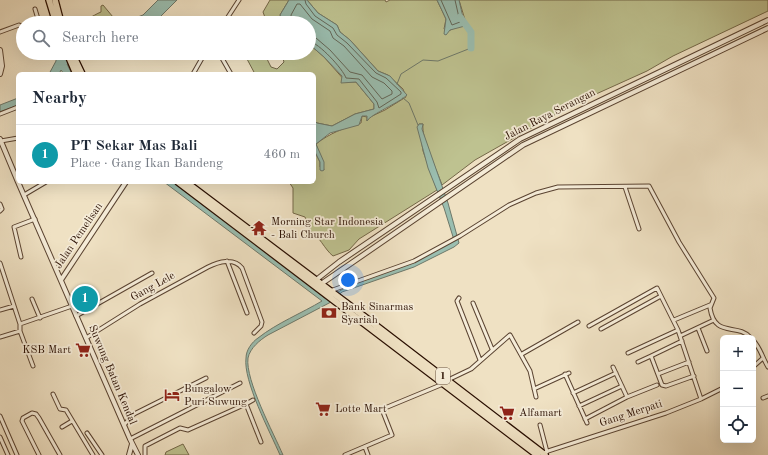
<!DOCTYPE html>
<html lang="en">
<head>
<meta charset="utf-8">
<style>
	:root { --surface:#fff; --page:#f2f2f3; --text:#1f2937; --muted:#747a83; --line:#e0e1e3; --accent:#7c3aed }
	body { margin:0; font-family:"Old Standard TT",serif; background:var(--page); color:var(--text) }
	.controls { position:absolute; right:12px; bottom:12px; display:grid; overflow:hidden; border-radius:6px; box-shadow:0 4px 16px #0002 }
	.controls button { width:36px; height:36px; display:grid; place-items:center; padding:0; border:0; border-bottom:1px solid var(--line); background:var(--surface); color:var(--text); font:20px sans-serif }
	.you { position:absolute; left:348px; top:280px; width:14px; height:14px; margin:-10px; border:3px solid #fff; border-radius:50%; background:#1a73e8; box-shadow:0 0 0 6px #1a73e833 }
	.badge { display:grid; place-items:center; width:26px; height:26px; border-radius:50%; background:var(--accent); color:#fff; font-size:13px; font-weight:700 }
	.pin { position:absolute; translate:-50% -50%; border:2px solid #fff; box-shadow:0 1px 4px #0006 }
	.list { margin:0; padding:0; list-style:none }
	h2 { display:flex; justify-content:space-between; align-items:center; height:52px; margin:0; padding:0 16px; font-size:17px }
	h2 small { font-size:13px; font-weight:400; color:var(--muted) }
	.list li { display:grid; grid-template-columns:26px 1fr auto; gap:12px; align-items:center; box-sizing:border-box; height:60px; padding:0 16px; border-top:1px solid var(--line) }
	.list b { display:block; font-size:15px; white-space:nowrap }
	.list p { margin:0; font-size:13px; white-space:nowrap; color:var(--muted) }
	.list em { font-size:13px; font-style:normal; color:var(--muted) }
	.icon { flex:none; width:22px; height:22px; fill:none; stroke:currentColor; stroke-width:2; stroke-linecap:round; stroke-linejoin:round }
	.map { position:relative; flex:none; width:768px; height:455px; overflow:hidden }
	.search { position:absolute; background:var(--surface); box-shadow:0 4px 16px #0002; left:16px; top:16px; width:300px; height:44px; display:flex; align-items:center; gap:10px; box-sizing:border-box; padding:0 14px; border-radius:22px; color:var(--muted); font-size:15px }
	.panel { position:absolute; background:var(--surface); box-shadow:0 4px 16px #0002; left:16px; top:72px; width:300px; height:112px; border-radius:6px }
	.map>svg:first-child { display:block }
	.green { fill:#bec290; stroke:#746848 }
	.water { fill:#9abeb0; stroke:#6d786a }
	.lines { fill:none; stroke-linecap:round; stroke-linejoin:round }
	.shore { stroke:#626658; stroke-width:1 }
	.stream { stroke:#6d786a; stroke-width:1 }
	.river { stroke:#9abeb0; stroke-width:7 }
	.minor-casing { stroke:#5a4331; stroke-width:5 }
	.tertiary-casing { stroke:#5a4331; stroke-width:6 }
	.trunk-casing { stroke:#290e00; stroke-width:8 }
	.minor { stroke:#f5ecd8; stroke-width:3 }
	.tertiary { stroke:#f5ecd8; stroke-width:4 }
	.trunk { stroke:#efe1c3; stroke-width:5.5 }
	.labels { text-anchor:middle; dominant-baseline:central; stroke-width:3.5; stroke-linejoin:round; paint-order:stroke }
	.shield { fill:#f5ecd8; stroke:#665141; stroke-width:1 }
	.shield-label { font-size:10px; font-weight:bold; fill:#290e00 }
	.street-label { font-size:11px; fill:#290e00; stroke:#f5ecd8 }
	.poi-label { font-size:11px; fill:#290e00; stroke:#f5ecd8; text-anchor:start }
</style>
</head>
<body>
<div class="map">
<svg width="768" height="455" viewBox="0 0 768 455">
	<rect width="100%" height="100%" fill="#efe1c3"/>
	<filter id="stains"><feTurbulence type="fractalNoise" baseFrequency=".005" numOctaves="4"/><feColorMatrix values="0 0 0 0 .2 0 0 0 0 .09 0 0 0 0 .02 0 0 0 .5 -.17"/></filter>
	<radialGradient id="worn" r=".72"><stop offset=".6" stop-color="#630" stop-opacity="0"/><stop offset="1" stop-color="#630" stop-opacity=".3"/></radialGradient>
	<path class="green" d="M270 0H289L280 15 284 23H267L263 12Z
		M307 0H385L386 2 390 0H437L446 19 444 29 448 31 466 23 459 0H768V11L673 56 647 71 574 104 475 160 442 185C437 170 421 139 423 124H419L423 151 437 190 359 239 349 250 333 256C325 250 318 234 311 232L305 217 293 213V188L289 182H314V150L320 162V167L324 170 316 144C330 133 344 128 361 123L362 116 367 117V121L370 117 385 110 406 97 403 89 388 75 378 71 350 40 340 32 337 25 318 13Z
		M103 5 118 23H68L75 20C83 24 93 15 101 12V6Z
		M309 44 324 57 346 82H356L374 104V109L355 114 332 126 317 123 314 120V74H255L247 59 250 53H264L271 67 277 69 284 62 281 53H309Z
		M183 444 189 455H165L166 452Z"/>
	<path class="water" d="M158 0H177L154 23H122L143 15Z
		M289 0H307L318 13 337 25 340 32 350 40 378 71 390 76 407 95C399 103 371 114 367 121V116H362L359 125 330 133 316 144 324 162V170L322 171 320 170V162L314 150V120L317 123 332 126 355 114 374 109V104L356 82 341 83 342 76 324 57 309 44V23H284L280 15Z
		M437 0H459L465 26 450 30 446 35 444 34 446 19Z
		M56 53H86L67 64 72 74H64L61 70 59 74H49L56 61Z
		M18 98V105L0 112V105Z
		M419 124H423L422 129 448 203 459 243 454 247 414 267 342 292 331 302 268 335C260 340 250 348 248 358 245 380 274 434 283 455H280C270 432 243 381 246 358 246 350 252 342 258 338 277 323 302 313 322 301L164 182H173L215 212 326 299 350 285 418 260 454 240 444 208 428 168 417 127Z"/>
	<g class="lines">
		<path class="shore" d="M305 0 306 4 315 16 333 28 337 35 347 43 376 73 386 78 401 92V94L379 108 377 102 359 79 346 78C343 69 319 43 309 41
			M441 0 452 25 460 22 455 0
			M292 23 291 15 297 4H300L312 19 330 31 333 38 344 46 372 77 384 83 392 91V94L382 99 362 75 350 72 330 50 316 38 309 36"/>
		<path class="stream" d="M397 84 401 74 423 60 438 61 471 48
			M403 98 409 103 418 125"/>
		<path class="river" d="M460 17 471 32V48"/>
		<g class="minor-casing">
			<path id="minor" d="M33 23 38 19 35 9
				M224 23 239 0
				M0 32 19 25 23 27
				M219 53 231 74
				M193 74 205 53
				M0 114 18 107
				M1 141 18 138
				M625 187 639 229
				M24 195 46 182
				M0 204 2 209 0 211
				M21 257 14 227 35 219
				M227 261 247 313
				M0 263 20 324V331L33 366
				M330 291 414 261 460 236 509 205 536 193 558 187 649 186 679 242 714 298 710 308C715 339 737 322 751 338
				M459 298 457 301 480 360
				M32 299 40 318
				M473 303 492 349
				M0 310 14 306
				M76 316 152 273
				M674 320 710 305
				M20 324 72 306
				M589 326 657 288 678 330 701 399
				M698 328 707 351
				M601 329 661 296
				M680 336 714 320
				M0 337 20 331
				M86 338 140 304 208 267C218 262 234 257 242 268L262 322 261 326 254 333
				M753 340C761 349 762 357 768 367
				M682 341 651 356 662 385 666 386 694 376
				M628 353 678 330
				M522 354 578 322
				M638 362 651 356
				M613 367 627 397
				M753 367 763 358
				M565 374 587 423
				M658 374 689 362
				M448 380 471 369 510 335 530 371 536 397
				M534 389 569 373
				M573 393 616 373
				M53 394 60 409 66 410 93 455
				M763 398 768 396
				M246 404 253 400
				M579 406 622 386
				M0 416 17 455
				M585 419 627 397 657 385
				M124 425 134 414 206 378
				M540 425 547 452
				M62 427 72 421
				M87 433 102 455
				M0 437 8 455
				M130 439 240 383
				M365 447 368 455
				M542 453 666 413 701 399 723 388
				M39 455 22 421 23 418 32 413 36 414 39 418 60 455
				M145 455V446L180 428 188 430 246 404 261 442
				M345 455 392 435 383 412 385 408 443 384"/>
		</g>
		<g class="tertiary-casing">
			<path id="tertiary" d="M0 50 2 66 0 74
				M0 139 18 182
				M18 182 130 439 138 455
				M61 280 126 182
				M316 280 339 262 520 139 768 20
				M321 284 523 145 768 28
				M129 455 132 444"/>
		</g>
		<g class="trunk-casing">
			<path id="trunk" d="M49 0 56 23
				M55 0 61 23
				M67 53 76 74
				M72 53 82 74
				M178 182 537 455
				M186 182 357 311 545 455"/>
		</g>
		<use href="#minor" class="minor"/>
		<use href="#tertiary" class="tertiary"/>
		<use href="#trunk" class="trunk"/>
	</g>
	<defs>
		<g id="temple-bare" transform="scale(1.2)"><path d="M0-6L5-2H3V0L6.5 2.5H4V6H1.5V3h-3V6H-4V2.5H-6.5L-3 0V-2H-5Z" fill="#8f2418" stroke="#f5ecd8" stroke-width="2.5" paint-order="stroke"/></g>
		<g id="bank-bare" transform="scale(1.2)"><path d="M-6-4H6V4H-6ZM0-2.3a2.3 2.3 0 1 0 0 4.6a2.3 2.3 0 1 0 0-4.6Z" fill="#8f2418" stroke="#f5ecd8" stroke-width="2.5" paint-order="stroke"/></g>
		<g id="supermarket-bare" transform="scale(1.2)"><path d="M-6-5.5h2.5l.6 2H6L4.5 2H-2.5L-4.4-4H-6ZM-1.5 3.2a1.3 1.3 0 1 0 .1 0ZM3 3.2a1.3 1.3 0 1 0 .1 0Z" fill="#8f2418" stroke="#f5ecd8" stroke-width="2.5" paint-order="stroke"/></g>
		<g id="hotel-bare" transform="scale(1.2)"><path d="M-6-4.5h1.5V1H6V5H4.5V3h-9V5H-6ZM-4 0a1.8 1.8 0 1 1 3.6 0ZM.5 0V-2.5h3Q6-2.5 6 0Z" fill="#8f2418" stroke="#f5ecd8" stroke-width="2.5" paint-order="stroke"/></g>
	</defs>
	<g fill-rule="evenodd">
		<use href="#temple-bare" x="259" y="228"/>
		<use href="#bank-bare" x="329" y="313"/>
		<use href="#supermarket-bare" x="83" y="350"/>
		<use href="#hotel-bare" x="172" y="395"/>
		<use href="#supermarket-bare" x="323" y="409"/>
		<use href="#supermarket-bare" x="507" y="413"/>
	</g>
	<g class="labels">
		<rect class="shield" x="436" y="368" width="14" height="16" rx="3"/>
		<g class="shield-label">
			<text x="443" y="376">1</text>
		</g>
		<g class="street-label">
			<text transform="translate(550 115) rotate(-27)">Jalan Raya Serangan</text>
			<text transform="translate(79 236) rotate(-56)">Jalan Pemelisan</text>
			<text transform="translate(153 287) rotate(-29)">Gang Lele</text>
			<text transform="translate(112 375) rotate(67)">Suwung Batan Kendal</text>
			<text transform="translate(631 414) rotate(-18)">Gang Merpati</text>
		</g>
		<g class="poi-label">
			<text x="271" y="222">Morning Star Indonesia<tspan x="271" dy="13">- Bali Church</tspan></text>
			<text x="341" y="307">Bank Sinarmas<tspan x="341" dy="13">Syariah</tspan></text>
			<text x="71" y="350" text-anchor="end">KSB Mart</text>
			<text x="184" y="389">Bungalow<tspan x="184" dy="13">Puri Suwung</tspan></text>
			<text x="335" y="409">Lotte Mart</text>
			<text x="519" y="413">Alfamart</text>
		</g>
	</g>
	<rect width="100%" height="100%" filter="url(#stains)"/>
	<rect width="100%" height="100%" fill="url(#worn)"/>
</svg>
<div class="controls">
<button>+</button>
<button>−</button>
<button><svg class="icon" aria-label="locate" viewBox="0 0 24 24"><circle cx="12" cy="12" r="6"/><path d="M12 2v4M12 18v4M2 12h4M18 12h4"/></svg></button>
</div>
<div class="you"></div>
<div class="pin badge" style="left:85px;top:299px;background:#0f9aa8">1</div>
<div class="search"><svg class="icon" aria-label="search" viewBox="0 0 24 24"><circle cx="10" cy="10" r="6"/><path d="M15 15l6 6"/></svg>Search here</div>
<section class="panel">
<h2>Nearby<small></small></h2>
<ul class="list">
<li><span class="badge" style="background:#0f9aa8">1</span><div><b>PT Sekar Mas Bali</b><p>Place · Gang Ikan Bandeng</p></div><em>460 m</em></li>
</ul>
</section>
</div>
</body>
</html>
